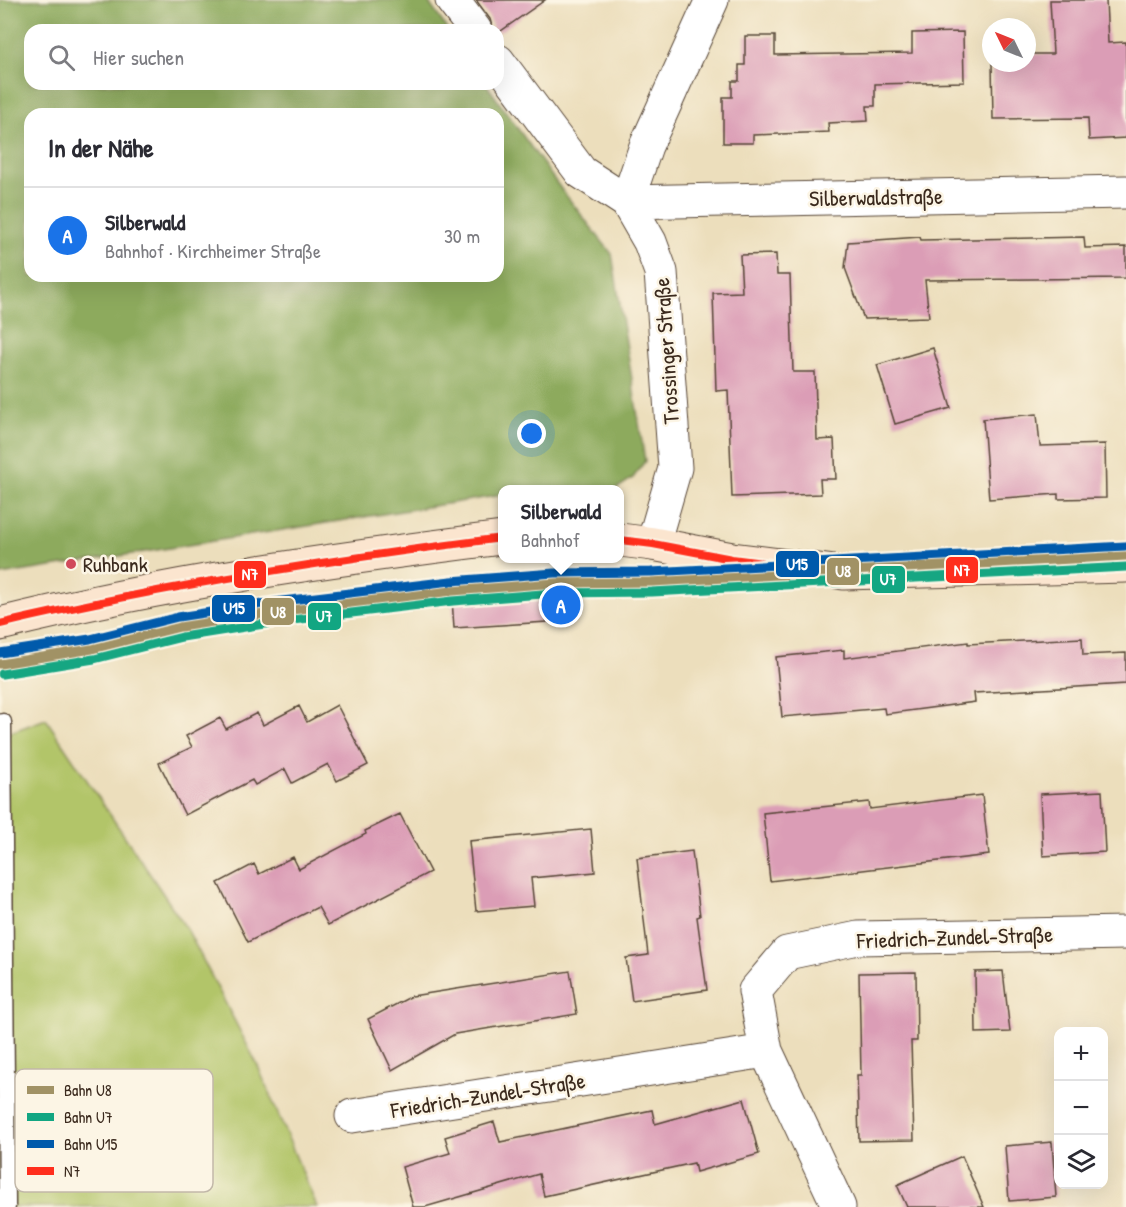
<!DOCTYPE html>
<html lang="de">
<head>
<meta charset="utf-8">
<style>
	:root { --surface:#fff; --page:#f2f2f3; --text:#2b2b33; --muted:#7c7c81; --line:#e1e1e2; --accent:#1a73e8 }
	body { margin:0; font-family:"Patrick Hand",sans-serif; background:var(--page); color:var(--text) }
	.controls { position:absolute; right:18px; bottom:18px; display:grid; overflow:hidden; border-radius:12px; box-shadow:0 6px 24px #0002 }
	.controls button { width:54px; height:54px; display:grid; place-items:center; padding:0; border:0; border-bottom:2px solid var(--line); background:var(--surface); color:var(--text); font:30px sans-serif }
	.compass { position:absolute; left:982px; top:18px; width:54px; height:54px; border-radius:50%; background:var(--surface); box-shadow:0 6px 24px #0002; rotate:313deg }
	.you { position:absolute; left:532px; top:434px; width:21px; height:21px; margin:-15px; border:4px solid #fff; border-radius:50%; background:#1a73e8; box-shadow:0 0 0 9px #1a73e833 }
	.badge { display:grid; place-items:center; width:39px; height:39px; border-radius:50%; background:var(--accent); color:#fff; font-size:20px; font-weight:700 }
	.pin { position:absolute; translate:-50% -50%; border:3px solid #fff; box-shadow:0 2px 6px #0006 }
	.popup { position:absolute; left:498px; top:485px; width:126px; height:78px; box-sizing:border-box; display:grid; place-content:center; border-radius:12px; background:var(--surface); filter:drop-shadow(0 2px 4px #0005); font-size:20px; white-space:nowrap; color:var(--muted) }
	.popup b { font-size:22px; color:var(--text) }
	.popup::after { content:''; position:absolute; left:50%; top:100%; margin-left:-12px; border:12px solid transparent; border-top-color:var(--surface) }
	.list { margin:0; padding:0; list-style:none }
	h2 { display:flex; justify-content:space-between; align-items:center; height:78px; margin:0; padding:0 24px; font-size:26px }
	h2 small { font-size:20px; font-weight:400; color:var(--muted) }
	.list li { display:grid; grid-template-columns:39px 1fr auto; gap:18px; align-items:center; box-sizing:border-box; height:96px; padding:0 24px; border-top:2px solid var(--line) }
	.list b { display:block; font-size:22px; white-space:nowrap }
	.list p { margin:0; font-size:20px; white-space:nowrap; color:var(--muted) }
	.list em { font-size:20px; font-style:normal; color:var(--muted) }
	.icon { flex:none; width:33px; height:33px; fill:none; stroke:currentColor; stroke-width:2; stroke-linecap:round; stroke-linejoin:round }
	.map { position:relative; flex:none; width:1126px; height:1207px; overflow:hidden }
	.search { position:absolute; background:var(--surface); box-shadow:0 6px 24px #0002; left:24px; top:24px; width:480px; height:66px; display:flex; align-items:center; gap:15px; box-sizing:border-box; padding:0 21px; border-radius:18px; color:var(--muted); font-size:22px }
	.panel { position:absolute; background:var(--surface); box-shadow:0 6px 24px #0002; left:24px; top:108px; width:480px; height:174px; border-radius:18px }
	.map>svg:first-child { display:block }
	.green { fill:#b2c569; stroke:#767844; stroke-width:1.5 }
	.forest { fill:#8daa5d; stroke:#646a3e; stroke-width:1.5; fill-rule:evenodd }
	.building { fill:#db9db6 }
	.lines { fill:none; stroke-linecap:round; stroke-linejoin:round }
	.lane-casing { stroke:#564536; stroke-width:19 }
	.street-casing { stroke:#564536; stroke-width:35 }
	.secondary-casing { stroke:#564536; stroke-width:35 }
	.lane { stroke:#fff; stroke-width:16 }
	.street { stroke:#fff; stroke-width:33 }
	.secondary { stroke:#fbe5cf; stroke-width:33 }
	.bus-1-casing { stroke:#fcf5e5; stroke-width:12 }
	.bus-1 { stroke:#ff2e1d; stroke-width:8 }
	.rail-1-casing { stroke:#fcf5e5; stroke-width:14 }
	.rail-2-casing { stroke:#fcf5e5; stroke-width:14 }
	.rail-3-casing { stroke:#fcf5e5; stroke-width:14 }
	.rail-1 { stroke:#a19265; stroke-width:9 }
	.rail-2 { stroke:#12a682; stroke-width:9 }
	.rail-3 { stroke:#005aab; stroke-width:9 }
	.poi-dot { fill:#d1495b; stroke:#fcf5e5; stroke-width:2 }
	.labels { text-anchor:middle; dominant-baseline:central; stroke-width:5; stroke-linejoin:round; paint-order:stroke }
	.street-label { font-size:22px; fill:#3b2a1e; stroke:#fcf5e5 }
	.poi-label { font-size:22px; fill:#3b2a1e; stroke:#fcf5e5; text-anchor:start }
	.key { fill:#fcf5e5; stroke:#c2b8a9; stroke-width:1.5 }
	.key-label { font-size:16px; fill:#3b2a1e }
	.line-badge { stroke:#fcf5e5; stroke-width:2 }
	.badge-label { font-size:16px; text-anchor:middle; font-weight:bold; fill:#fff }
</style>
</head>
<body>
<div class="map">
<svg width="1126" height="1207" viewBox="0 0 1126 1207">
	<rect width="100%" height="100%" fill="#fcf5e5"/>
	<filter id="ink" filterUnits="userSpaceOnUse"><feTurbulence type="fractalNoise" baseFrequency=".0167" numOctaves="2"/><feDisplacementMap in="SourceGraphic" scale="12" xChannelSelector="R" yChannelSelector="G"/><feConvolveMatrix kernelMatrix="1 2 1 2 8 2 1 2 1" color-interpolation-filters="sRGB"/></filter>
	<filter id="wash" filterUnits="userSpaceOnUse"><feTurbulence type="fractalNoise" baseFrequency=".008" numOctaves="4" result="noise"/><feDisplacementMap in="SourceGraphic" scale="24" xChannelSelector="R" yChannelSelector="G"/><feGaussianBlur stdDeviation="1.35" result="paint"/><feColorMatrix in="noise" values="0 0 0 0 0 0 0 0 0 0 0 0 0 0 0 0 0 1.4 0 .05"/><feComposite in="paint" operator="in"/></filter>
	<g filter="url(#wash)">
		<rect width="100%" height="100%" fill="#ecdebc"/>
		<path class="green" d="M46 719 188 931 257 1064 317 1207H0V736Z"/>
		<path class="forest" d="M0 0H427L448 30H30V84H486L561 189 612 254 645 461 633 478 616 489 502 490V495L0 575ZM30 114H498V276H30Z"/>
		<g id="blocks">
			<path class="building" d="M476 0H545L498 33V30H493L490 19Z
				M1050 0H1106L1108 43 1126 42V138L1089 140 1088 118 993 119 992 63H1027V54H1053Z
				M963 32 964 82 875 84V106H867L868 121 828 123 829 132 753 135V143H723V97H732V81H739V65H745V36H775V55L912 53V33Z
				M920 237 921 240 1084 237 1085 248 1126 247V278L925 280 929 317 864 319 845 268 848 242Z
				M776 254 777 275H790L793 372H815L817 440 834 439 836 479H820L821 494 732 497 728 390 716 391 713 293 742 292 740 255Z
				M933 348 951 408 895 424 877 365Z
				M1037 414 1040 446 1105 444 1106 498 1058 499V494L989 499 983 419Z
				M544 592 547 622 454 628 452 599Z
				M1082 638 1083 655 1126 653V684L974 693 975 702 885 714 884 708 782 717 776 657 844 650V658L968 642V644Z
				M337 705 368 765 337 781 328 764 292 783 285 769 255 785 252 780 185 815 159 763 192 747 186 736 220 718 226 729 257 713 263 725 299 706 307 722Z
				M1102 791 1105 852 1043 856 1040 794Z
				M982 795 989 855 770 881 763 813 869 802 870 809Z
				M400 814 430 872 328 925 318 907 248 942 218 883 254 864 259 874 293 857 299 869 366 834 365 831Z
				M591 829 595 872 531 878 534 906 476 911 469 841Z
				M692 851 700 916 697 917 707 990 632 1001 626 958 648 955 637 858Z
				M570 971 577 1014 455 1034 392 1070 368 1019 412 996Z
				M1003 971 1010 1032 976 1033 975 972Z
				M916 972 917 1041H911L914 1140 859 1141 857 1075H861L859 973Z
				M744 1099 759 1154 696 1172 694 1163 544 1196 539 1174 425 1207H413L402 1167 450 1153 445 1137 494 1122 500 1142 652 1110 655 1124Z
				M1052 1142 1056 1197 1009 1201 1005 1146Z
				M962 1156 984 1207H907L897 1185Z"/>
		</g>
	</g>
	<g filter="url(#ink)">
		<use href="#blocks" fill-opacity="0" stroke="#564536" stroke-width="1.5"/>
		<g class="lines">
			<g class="lane-casing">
				<path id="lane" d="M3 722 7 1207"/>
			</g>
			<g class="street-casing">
				<path id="street" d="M452 0 475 30
					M498 61 581 172 627 202 650 242 661 272 675 468 653 544
					M627 202 1126 192
					M627 202 646 146 712 0
					M352 1116 766 1051
					M839 1207 766 1051 755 991 787 953 858 938 1126 933"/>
			</g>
			<g class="secondary-casing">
				<path id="secondary" d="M620 540 653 544 732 559 843 573 1126 566
					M0 624C165 583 333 559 502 538"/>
			</g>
			<use href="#lane" class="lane"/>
			<use href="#street" class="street"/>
			<use href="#secondary" class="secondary"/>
			<g class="bus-1-casing">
				<path id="bus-1" d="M620 540 653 544 732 559 843 573 1126 566
					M0 624C166 585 333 559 502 538"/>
			</g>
			<use href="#bus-1" class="bus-1"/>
			<g class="rail-1-casing">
				<path id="rail-1" d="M0 664 92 649 180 627 283 611 452 591 555 583 651 582 1126 556"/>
			</g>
			<g class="rail-2-casing">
				<path id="rail-2" d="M2 674 94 659 182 637 284 621 453 601 555 593 652 592 1126 567"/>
			</g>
			<g class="rail-3-casing">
				<path id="rail-3" d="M0 653 90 639 178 617 282 601 451 581 554 573 651 572 1125 546"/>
			</g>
			<use href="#rail-1" class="rail-1"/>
			<use href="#rail-2" class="rail-2"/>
			<use href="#rail-3" class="rail-3"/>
		</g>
	</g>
	<circle class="poi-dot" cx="71" cy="564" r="6"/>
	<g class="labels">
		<g class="street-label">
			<text transform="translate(876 197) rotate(-1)">Silberwaldstraße</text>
			<text transform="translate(666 351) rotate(-94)">Trossinger Straße</text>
			<text transform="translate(955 937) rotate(-2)">Friedrich-Zundel-Straße</text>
			<text transform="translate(488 1095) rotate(-9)">Friedrich-Zundel-Straße</text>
		</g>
		<g class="poi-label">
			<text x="83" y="564">Ruhbank</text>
		</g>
	</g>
	<rect x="15" y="1069" width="198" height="123" rx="9" class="key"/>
	<rect x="27" y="1086" width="27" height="8" fill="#a19265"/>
	<rect x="27" y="1113" width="27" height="8" fill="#12a682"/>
	<rect x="27" y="1140" width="27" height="8" fill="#005aab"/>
	<rect x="27" y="1167" width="27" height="8" fill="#ff2e1d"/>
	<g class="key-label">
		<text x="64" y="1096">Bahn U8</text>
		<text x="64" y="1123">Bahn U7</text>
		<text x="64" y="1150">Bahn U15</text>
		<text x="64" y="1177">N7</text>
	</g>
	<g class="line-badge">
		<rect x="775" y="550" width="45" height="28" rx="6" fill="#005aab"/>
		<rect x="945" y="556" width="34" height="28" rx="6" fill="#ff2e1d"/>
		<rect x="826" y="557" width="34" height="29" rx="6" fill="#a19265"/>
		<rect x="233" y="560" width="34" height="29" rx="6" fill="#ff2e1d"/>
		<rect x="871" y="565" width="35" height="29" rx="6" fill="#12a682"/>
		<rect x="211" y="594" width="45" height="29" rx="6" fill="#005aab"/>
		<rect x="261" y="597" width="34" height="29" rx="6" fill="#a19265"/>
		<rect x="307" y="602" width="35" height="29" rx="6" fill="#12a682"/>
	</g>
	<g class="badge-label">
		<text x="797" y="570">U15</text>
		<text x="962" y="576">N7</text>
		<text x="843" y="577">U8</text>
		<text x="250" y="580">N7</text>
		<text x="888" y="585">U7</text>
		<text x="234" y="614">U15</text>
		<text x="278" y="618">U8</text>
		<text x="324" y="622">U7</text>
	</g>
</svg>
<div class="controls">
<button>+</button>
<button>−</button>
<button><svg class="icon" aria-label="layers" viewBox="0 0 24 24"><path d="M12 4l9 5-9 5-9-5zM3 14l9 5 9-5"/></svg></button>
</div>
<svg class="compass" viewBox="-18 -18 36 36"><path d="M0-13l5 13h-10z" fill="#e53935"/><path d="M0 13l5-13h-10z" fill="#7c7c81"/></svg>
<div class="you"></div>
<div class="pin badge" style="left:561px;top:605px">A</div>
<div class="popup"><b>Silberwald</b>Bahnhof</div>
<div class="search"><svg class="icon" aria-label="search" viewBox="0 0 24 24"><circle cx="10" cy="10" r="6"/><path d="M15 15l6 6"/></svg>Hier suchen</div>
<section class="panel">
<h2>In der Nähe<small></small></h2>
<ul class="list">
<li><span class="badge">A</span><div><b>Silberwald</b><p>Bahnhof · Kirchheimer Straße</p></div><em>30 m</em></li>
</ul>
</section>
</div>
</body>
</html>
